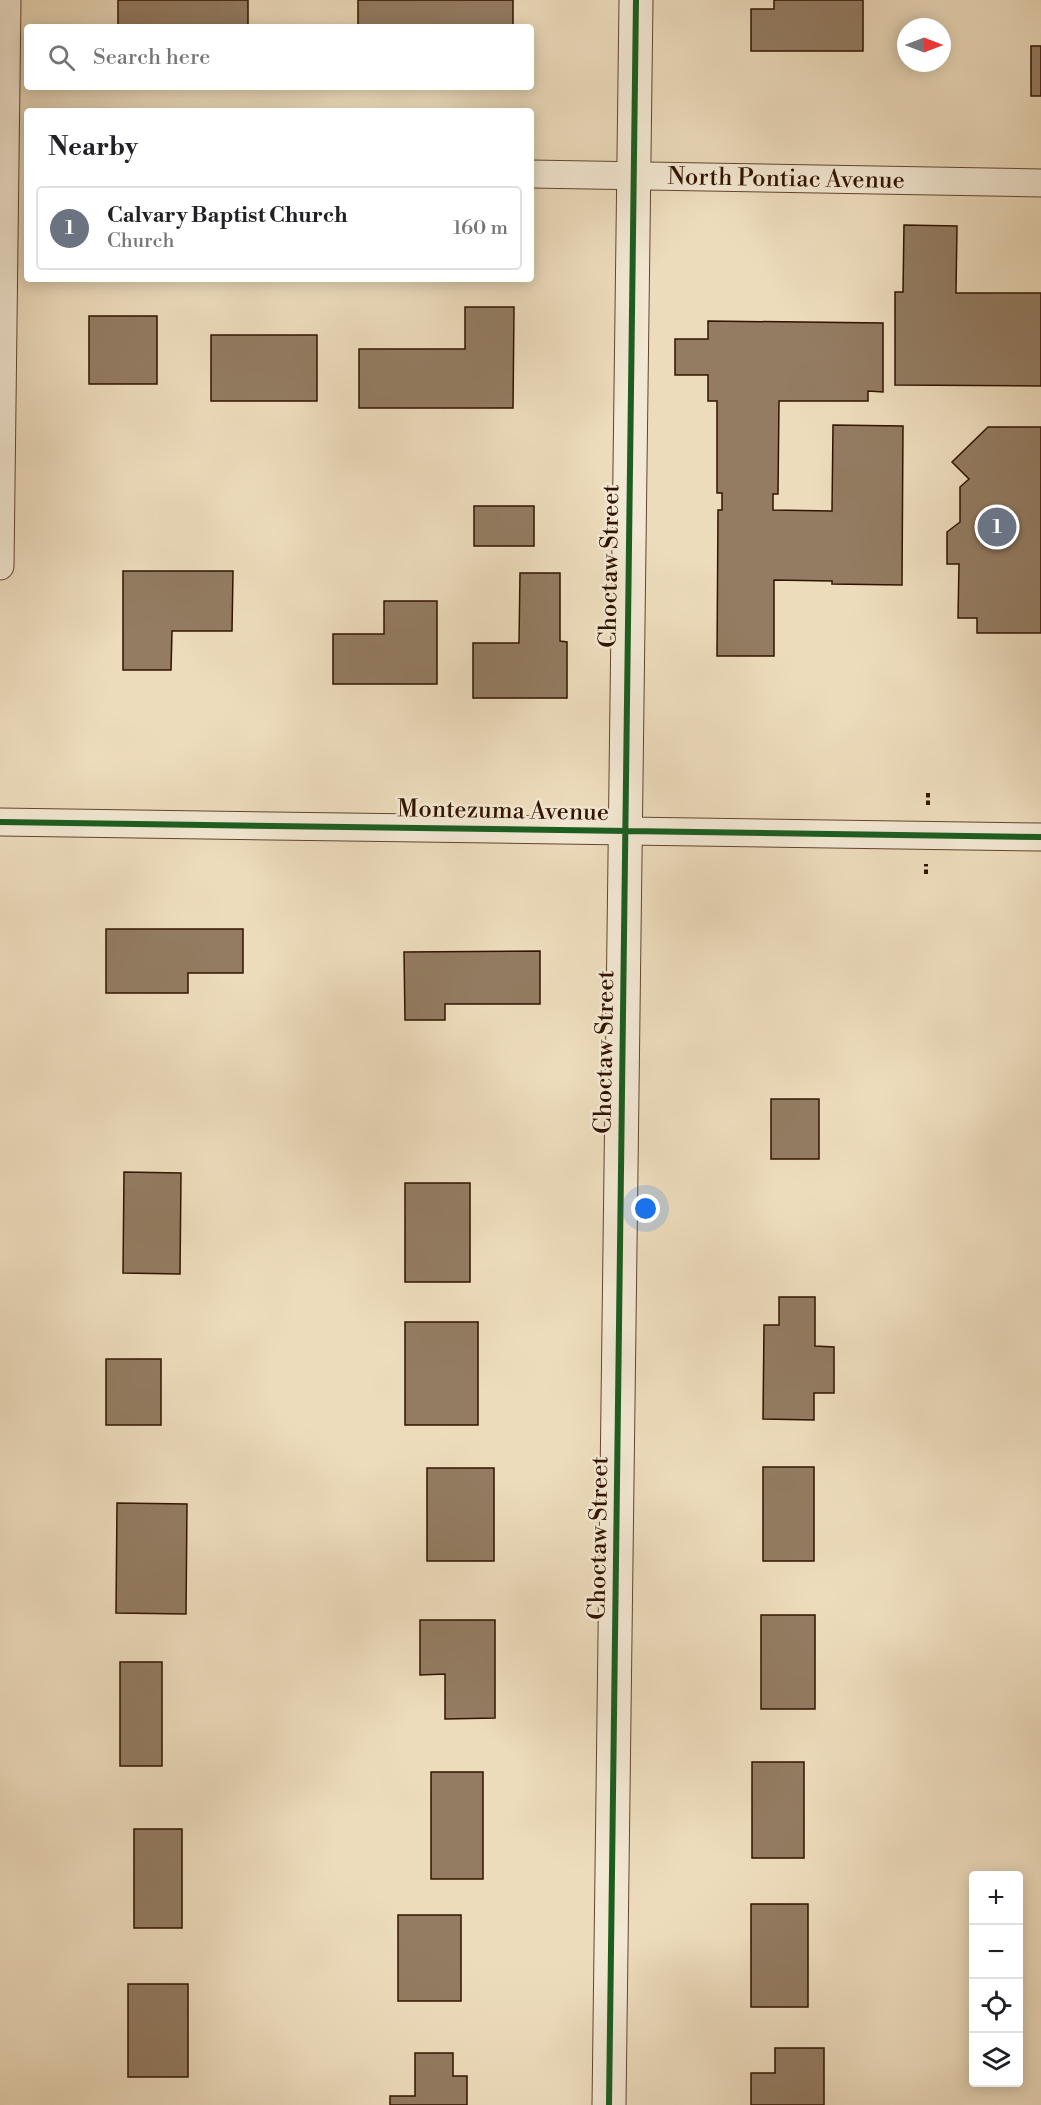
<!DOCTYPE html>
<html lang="en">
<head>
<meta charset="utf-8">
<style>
	:root { --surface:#fff; --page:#f6f6f6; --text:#202124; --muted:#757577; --line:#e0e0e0; --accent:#8f2418 }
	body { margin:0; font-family:"Libre Bodoni",serif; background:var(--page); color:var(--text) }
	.controls { position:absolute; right:18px; bottom:18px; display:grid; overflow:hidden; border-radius:6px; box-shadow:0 3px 15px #0003 }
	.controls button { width:54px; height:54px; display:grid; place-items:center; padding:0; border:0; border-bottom:2px solid var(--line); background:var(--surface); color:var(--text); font:30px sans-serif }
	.compass { position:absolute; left:897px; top:18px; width:54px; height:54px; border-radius:50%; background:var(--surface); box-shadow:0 3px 15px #0003; rotate:90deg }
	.you { position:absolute; left:646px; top:1209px; width:21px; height:21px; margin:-15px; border:4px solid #fff; border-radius:50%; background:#1a73e8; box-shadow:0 0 0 9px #1a73e833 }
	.badge { display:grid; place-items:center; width:39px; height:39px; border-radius:50%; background:var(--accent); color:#fff; font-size:20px; font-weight:700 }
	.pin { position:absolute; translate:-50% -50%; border:3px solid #fff; box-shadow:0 2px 6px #0006 }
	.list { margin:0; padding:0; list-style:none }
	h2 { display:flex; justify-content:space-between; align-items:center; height:78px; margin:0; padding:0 24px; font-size:26px }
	h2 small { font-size:20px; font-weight:400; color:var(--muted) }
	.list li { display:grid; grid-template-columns:39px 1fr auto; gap:18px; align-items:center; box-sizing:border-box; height:84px; margin:0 12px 12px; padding:0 12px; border:2px solid var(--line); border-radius:6px }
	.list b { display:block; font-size:22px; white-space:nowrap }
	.list p { margin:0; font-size:20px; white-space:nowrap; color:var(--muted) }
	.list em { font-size:20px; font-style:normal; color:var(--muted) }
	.icon { flex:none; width:33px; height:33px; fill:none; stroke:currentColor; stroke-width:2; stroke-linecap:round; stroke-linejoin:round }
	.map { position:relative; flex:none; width:1041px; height:2105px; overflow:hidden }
	.search { position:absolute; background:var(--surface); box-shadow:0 3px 15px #0003; left:24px; top:24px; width:510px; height:66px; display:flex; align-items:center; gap:15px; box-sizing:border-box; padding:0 21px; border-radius:6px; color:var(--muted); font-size:22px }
	.panel { position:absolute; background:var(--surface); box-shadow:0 3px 15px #0003; left:24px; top:108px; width:510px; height:174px; border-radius:6px }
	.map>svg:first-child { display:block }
	.building { fill:#937c62; stroke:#321300; stroke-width:1.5 }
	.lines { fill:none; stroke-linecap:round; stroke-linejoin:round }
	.minor-casing { stroke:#61452f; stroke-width:29 }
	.tertiary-casing { stroke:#61452f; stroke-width:35 }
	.path { stroke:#321300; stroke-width:4; stroke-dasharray:4.5 3; stroke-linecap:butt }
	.minor { stroke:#f3e8d3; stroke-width:27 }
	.tertiary { stroke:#f3e8d3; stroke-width:33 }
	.cycleway-casing { stroke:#f3e8d3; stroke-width:10 }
	.cycleway { stroke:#1b5e20; stroke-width:6 }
	.labels { text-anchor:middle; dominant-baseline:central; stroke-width:5; stroke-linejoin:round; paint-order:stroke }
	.street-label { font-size:24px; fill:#321300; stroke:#f3e8d3 }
</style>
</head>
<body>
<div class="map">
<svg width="1041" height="2105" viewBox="0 0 1041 2105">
	<rect width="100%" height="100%" fill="#eddcbc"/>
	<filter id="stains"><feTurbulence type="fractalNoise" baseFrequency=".00333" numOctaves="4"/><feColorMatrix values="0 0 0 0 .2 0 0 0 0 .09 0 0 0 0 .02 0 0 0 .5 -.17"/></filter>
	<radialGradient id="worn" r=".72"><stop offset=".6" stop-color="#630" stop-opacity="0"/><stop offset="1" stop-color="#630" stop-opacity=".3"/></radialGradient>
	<path class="building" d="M118 0H248V27H118Z
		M358 0H513V27H358Z
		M774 0H863V51H751V9H774Z
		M1031 46H1041V96H1031Z
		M904 225 957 226 956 293H1041V386L895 385V292H903Z
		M465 307H514L513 408H359V349H465Z
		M89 316H157V384H89Z
		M708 321 883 323V392L868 391V401H779L778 494H773V510L832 511 833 425 903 426 902 585 832 584V581L774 580V656H717L718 510H722V493H717V401H708V375H675V339H708Z
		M211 335H317V401H211Z
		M988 427H1041V633H977V618H958L959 564H947V532L960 522V487L969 479 952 462Z
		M474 506H534V546H474Z
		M123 571H233L232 631H172L171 670H123Z
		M520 573H560V641L567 642V698H473V643H519Z
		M384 601H437V684H333V634H384Z
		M106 929H243V973H188V993H106Z
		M540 951V1004H445V1020H405L404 952Z
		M771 1099H819V1159H771Z
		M124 1172 181 1173 180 1274 123 1273Z
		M405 1183H470V1282H405Z
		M779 1297H815V1346L834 1347V1393H814V1420L763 1419 764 1325H779Z
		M405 1322H478V1425H405Z
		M106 1359H161V1425H106Z
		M763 1467H814V1561H763Z
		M427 1468H494V1561H427Z
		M117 1503 187 1504 186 1614 116 1613Z
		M761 1615H815V1709H761Z
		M420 1620H495V1718L445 1719V1674L420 1675Z
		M120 1662H162V1766H120Z
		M752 1762H804V1858H752Z
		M431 1772H483V1879H431Z
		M134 1829H182V1928H134Z
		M751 1904H808V2007H751Z
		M398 1915H461V2001H398Z
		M128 1984H188V2077H128Z
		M775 2048H824V2105H751V2073H775Z
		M415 2053H453V2076H467V2105H390V2096H415Z"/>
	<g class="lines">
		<g class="minor-casing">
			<path id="minor" d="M531 174 1041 183
				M0 566 7 0
				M0 822 1041 837"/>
		</g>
		<g class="tertiary-casing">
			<path id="tertiary" d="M609 2105 636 0"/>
		</g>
		<path class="path" d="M928 793V807
			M926 874V864"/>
		<use href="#minor" class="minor"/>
		<use href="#tertiary" class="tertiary"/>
		<g class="cycleway-casing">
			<path id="cycleway" d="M0 822 1041 837
				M609 2105 636 0"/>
		</g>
		<use href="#cycleway" class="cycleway"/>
	</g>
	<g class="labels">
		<g class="street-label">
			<text transform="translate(786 179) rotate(1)">North Pontiac Avenue</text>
			<text transform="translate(610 566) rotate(-89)">Choctaw Street</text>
			<text transform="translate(503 811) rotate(1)">Montezuma Avenue</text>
			<text transform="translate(605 1052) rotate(-89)">Choctaw Street</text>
			<text transform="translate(599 1538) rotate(-89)">Choctaw Street</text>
		</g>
	</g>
	<rect width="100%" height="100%" filter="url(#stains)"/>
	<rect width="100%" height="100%" fill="url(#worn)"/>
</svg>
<div class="controls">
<button>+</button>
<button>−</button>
<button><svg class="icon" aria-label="locate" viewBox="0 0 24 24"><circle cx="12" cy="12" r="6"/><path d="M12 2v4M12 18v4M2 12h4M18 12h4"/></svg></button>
<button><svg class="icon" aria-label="layers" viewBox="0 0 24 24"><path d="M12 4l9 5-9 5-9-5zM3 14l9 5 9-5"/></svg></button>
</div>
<svg class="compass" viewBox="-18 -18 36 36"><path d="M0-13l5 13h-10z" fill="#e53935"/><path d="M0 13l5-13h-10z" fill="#757577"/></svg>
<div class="you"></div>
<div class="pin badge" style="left:997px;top:527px;background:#6b7280">1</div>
<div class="search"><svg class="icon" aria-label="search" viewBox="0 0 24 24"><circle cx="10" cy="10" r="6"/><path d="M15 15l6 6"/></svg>Search here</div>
<section class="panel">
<h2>Nearby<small></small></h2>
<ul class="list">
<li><span class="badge" style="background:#6b7280">1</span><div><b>Calvary Baptist Church</b><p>Church</p></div><em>160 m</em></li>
</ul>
</section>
</div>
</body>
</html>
